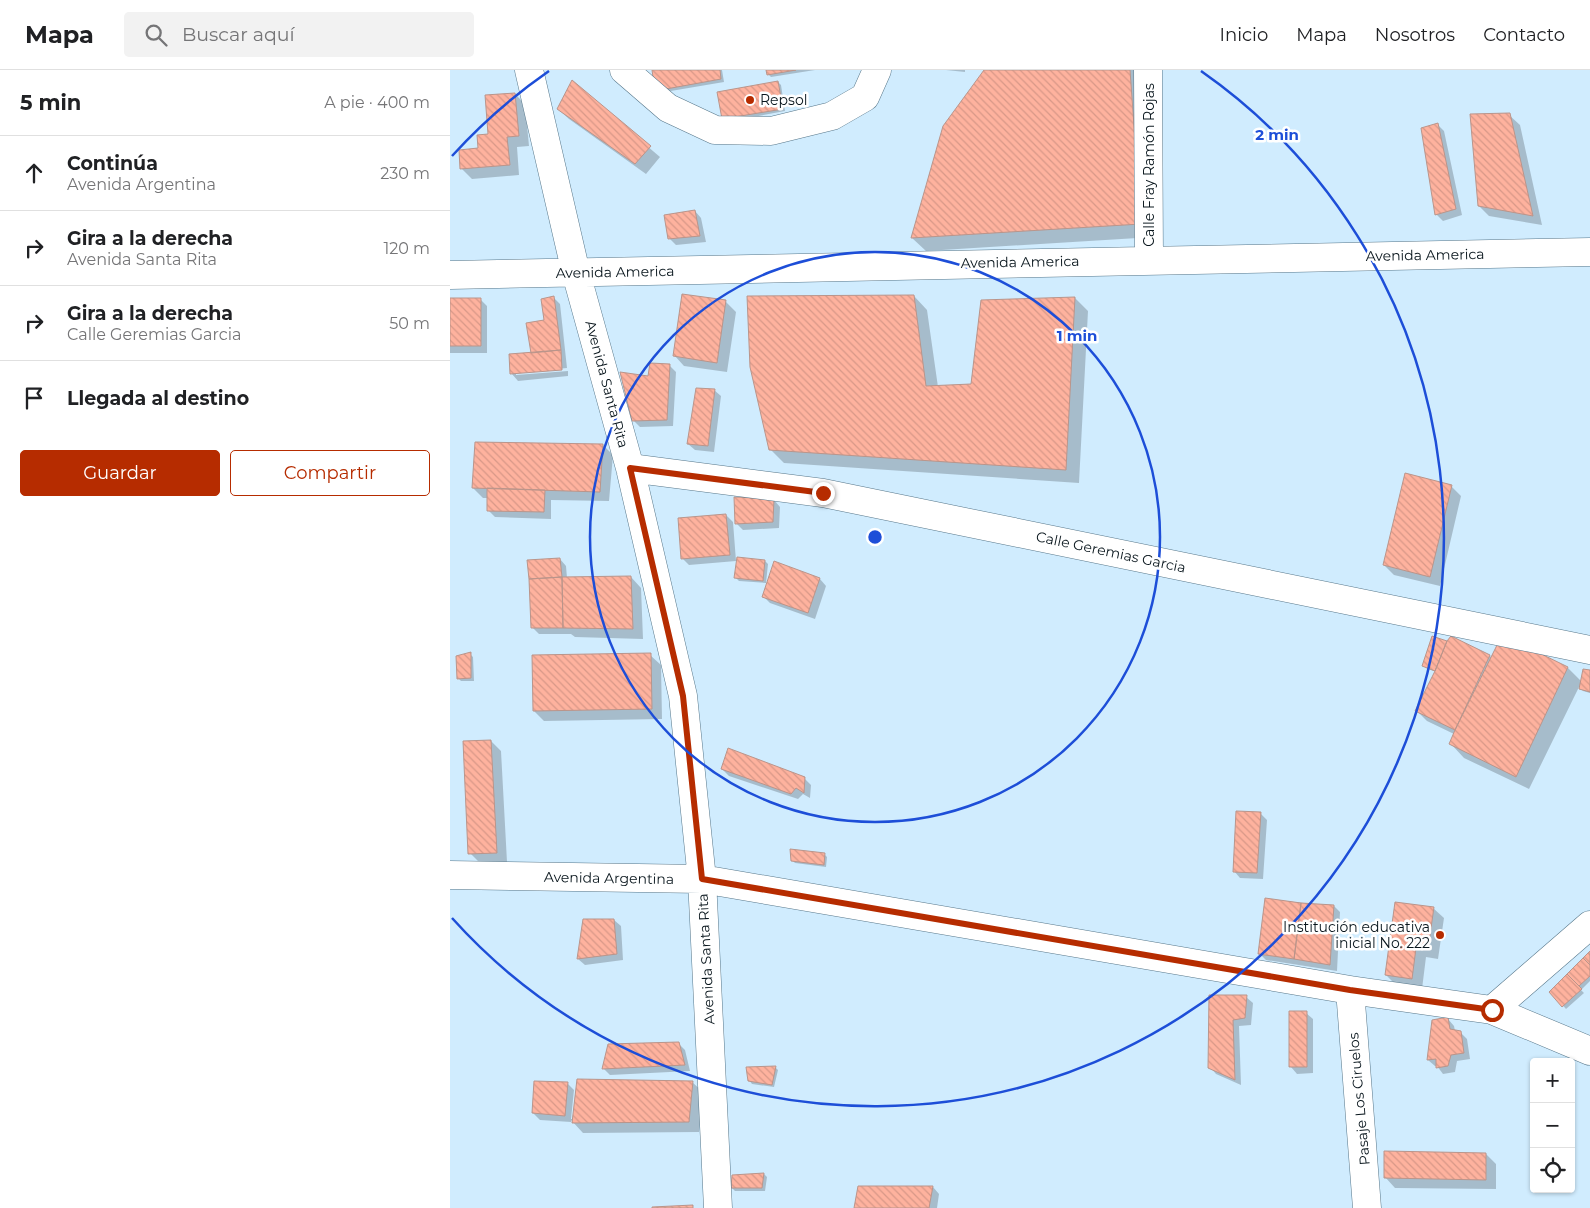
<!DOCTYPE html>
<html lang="es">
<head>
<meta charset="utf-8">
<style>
	:root { --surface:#fff; --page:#f2f2f2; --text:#202124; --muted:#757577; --line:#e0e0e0; --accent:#b62c00 }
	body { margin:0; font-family:Montserrat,sans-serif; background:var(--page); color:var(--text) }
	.controls { position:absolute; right:15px; bottom:15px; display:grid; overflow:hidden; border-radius:5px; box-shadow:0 1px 4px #0004 }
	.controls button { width:45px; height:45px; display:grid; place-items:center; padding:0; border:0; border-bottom:1px solid var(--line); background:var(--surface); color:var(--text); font:25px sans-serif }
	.stop { position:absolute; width:15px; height:15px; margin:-11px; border:4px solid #b62c00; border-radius:50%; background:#fff }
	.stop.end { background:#b62c00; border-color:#fff; box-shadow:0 1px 5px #0008 }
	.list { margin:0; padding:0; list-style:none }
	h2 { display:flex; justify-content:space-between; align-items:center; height:65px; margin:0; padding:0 20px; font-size:21px }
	h2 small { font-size:16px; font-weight:400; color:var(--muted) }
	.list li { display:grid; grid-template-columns:32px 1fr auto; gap:15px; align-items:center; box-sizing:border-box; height:75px; padding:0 20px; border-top:1px solid var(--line) }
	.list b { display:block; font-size:19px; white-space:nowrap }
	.list p { margin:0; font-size:16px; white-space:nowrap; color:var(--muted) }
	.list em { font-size:16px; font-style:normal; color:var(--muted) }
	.actions { display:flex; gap:10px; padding:15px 20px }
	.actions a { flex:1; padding:11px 0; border:1px solid var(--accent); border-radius:5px; text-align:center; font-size:18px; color:var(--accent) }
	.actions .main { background:var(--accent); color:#fff }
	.icon { flex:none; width:28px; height:28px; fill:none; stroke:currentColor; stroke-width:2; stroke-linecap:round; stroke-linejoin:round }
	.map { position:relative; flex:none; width:1140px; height:1138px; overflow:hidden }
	header { display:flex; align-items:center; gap:30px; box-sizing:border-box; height:70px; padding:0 25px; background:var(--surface); border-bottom:1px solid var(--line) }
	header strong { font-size:24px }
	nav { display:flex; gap:28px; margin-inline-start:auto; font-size:18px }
	.search { width:350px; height:45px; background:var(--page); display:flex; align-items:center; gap:12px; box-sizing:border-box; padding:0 18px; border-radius:5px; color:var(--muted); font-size:19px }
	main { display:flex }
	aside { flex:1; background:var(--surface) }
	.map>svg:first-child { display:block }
	.shadow { fill:#0003 }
	.building { fill:url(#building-back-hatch); stroke:#ba958b }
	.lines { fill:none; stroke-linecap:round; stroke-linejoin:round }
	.minor-casing { stroke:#57778a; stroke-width:29 }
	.minor { stroke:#fff; stroke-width:28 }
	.route { stroke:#b62c00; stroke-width:6 }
	.ring { fill:none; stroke:#1d4ed8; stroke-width:2.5 }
	.poi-dot { fill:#b62c00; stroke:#fff; stroke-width:2 }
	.labels { text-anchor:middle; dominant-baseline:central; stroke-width:5; stroke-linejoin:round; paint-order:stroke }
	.poi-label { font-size:14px; fill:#08151c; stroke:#fff; text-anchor:start }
	.street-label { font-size:14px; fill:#08151c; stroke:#fff }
	.centre { fill:#1d4ed8; stroke:#fff; stroke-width:2.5 }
	.ring-label { font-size:15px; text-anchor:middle; font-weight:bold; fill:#1d4ed8; stroke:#fff; stroke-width:5; stroke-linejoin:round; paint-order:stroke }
</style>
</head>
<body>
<header>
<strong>Mapa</strong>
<div class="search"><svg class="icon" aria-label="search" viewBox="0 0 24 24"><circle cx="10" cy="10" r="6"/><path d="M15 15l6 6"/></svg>Buscar aquí</div>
<nav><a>Inicio</a><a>Mapa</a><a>Nosotros</a><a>Contacto</a></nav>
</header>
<main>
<aside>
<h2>5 min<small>A pie · 400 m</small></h2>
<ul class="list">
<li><svg class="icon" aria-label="ahead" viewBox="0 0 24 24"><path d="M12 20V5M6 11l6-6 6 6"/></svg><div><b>Continúa</b><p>Avenida Argentina</p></div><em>230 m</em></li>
<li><svg class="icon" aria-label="right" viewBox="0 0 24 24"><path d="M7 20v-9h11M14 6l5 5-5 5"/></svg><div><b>Gira a la derecha</b><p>Avenida Santa Rita</p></div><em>120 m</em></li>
<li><svg class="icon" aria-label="right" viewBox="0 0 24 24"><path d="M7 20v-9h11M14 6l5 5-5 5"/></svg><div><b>Gira a la derecha</b><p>Calle Geremias Garcia</p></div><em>50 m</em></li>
<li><svg class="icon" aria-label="arrive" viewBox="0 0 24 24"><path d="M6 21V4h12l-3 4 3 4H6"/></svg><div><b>Llegada al destino</b></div></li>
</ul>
<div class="actions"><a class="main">Guardar</a><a>Compartir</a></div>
</aside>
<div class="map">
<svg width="1140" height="1138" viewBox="0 0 1140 1138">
	<defs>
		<pattern id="building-back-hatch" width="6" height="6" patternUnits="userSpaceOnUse" patternTransform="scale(1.25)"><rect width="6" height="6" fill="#feb29e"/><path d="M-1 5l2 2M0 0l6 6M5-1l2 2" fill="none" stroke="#d89888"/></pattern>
	</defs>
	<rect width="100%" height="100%" fill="#d0ecfe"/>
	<path class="shadow" d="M203 0H272L274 12 209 23Z
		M317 0H365L321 7 318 4Z
		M496 0H515V2Z
		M536 0H692L704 167 476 181 462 168Z
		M122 12 210 87 196 104 119 49 108 39Z
		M328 12 331 15 335 41 276 52Z
		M65 24 75 34 79 76 67 77 69 105 22 109 12 99 40 65Z
		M1059 45 1070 55 1092 155 1039 146 1029 136Z
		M987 54 994 61 1012 145 993 151 986 144Z
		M245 141 251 148 256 172 226 175 220 169Z
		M464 226 477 240 488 317 522 315 625 228 638 241 629 413 334 393 320 379Z
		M104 228 110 234 117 298 66 303V305L118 301V306L68 311 62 304 82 283Z
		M0 229H30L37 236V283H0Z
		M276 232 286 242 277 302 234 296 224 285Z
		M219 295 226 302 223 356 190 357 183 350 199 307Z
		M264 320 271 326 264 382 245 380 238 374Z
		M26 373 153 375 163 385 159 431 101 430V449L45 447 38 440V428H33L23 418Z
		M1001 416 1011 426 990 516 944 505 934 495Z
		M324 430 330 437 329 458 293 460 286 453Z
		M276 445 283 452 286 491 239 495 233 489Z
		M110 489 116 496 117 508 181 507 191 518 193 569 125 567 121 564H89L83 558Z
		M315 491 318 494 316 513 289 511 286 508Z
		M370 509 376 516 365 549 320 533 314 527Z
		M1053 567 1118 598 1132 612 1140 601V623L1133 621 1129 617 1079 719 1014 688 1001 674 1004 664 977 651 967 641 986 602 976 598 973 595 1040 586 1042 588Z
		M20 584 23 587 24 611H11L8 608Z
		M200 585 211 595 212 649 94 651 84 641Z
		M41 671 51 681 57 792 30 793 20 783Z
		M272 699 354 708 361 715 360 728 353 724 348 729 279 706Z
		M810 743 817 750 813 809 790 808 784 801Z
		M374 784 377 787 376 797 345 793 342 790Z
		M816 829 884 836 890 842 887 901 816 890 809 883Z
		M983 838 994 848 988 889 976 887 972 919 946 915 936 905Z
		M164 850 171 856 173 890 135 895 128 889Z
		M1140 882V911L1131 920 1134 923 1116 939 1101 922Z
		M761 927H796L803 933 801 955 789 956 791 1015 766 1004 760 997Z
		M856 943 863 949V1003L847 1004 841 997Z
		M998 949 1004 956 1005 961 1010 962 1017 969 1020 989 1007 991 1005 1002 993 1004 987 996H985L978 990 983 951Z
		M228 973 235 980 240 1001 160 1005 153 998Z
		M325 997 328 1000 324 1017 302 1014 299 1010Z
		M242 1012 253 1022 249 1062 133 1063 121 1050V1052L90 1050 83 1043 117 1013 124 1020 121 1049H123Z
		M1036 1084 1046 1094V1119L945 1118 935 1107Z
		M314 1104 317 1107 315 1121H285L282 1118Z
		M483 1117 489 1124 487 1138H406Z"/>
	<path class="building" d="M202 0H270L271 9 205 21Z
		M316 0H346L317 5Z
		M534 0H680L691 154 461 168 493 56Z
		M122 10 201 76 185 94 107 39Z
		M328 11 333 39 272 49 267 22Z
		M65 23 69 66 57 67 60 95 10 99 9 80 28 78 27 65 38 64 35 25Z
		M1060 43 1083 146 1028 136 1020 44Z
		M988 53 1006 139 985 145 971 58Z
		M245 140 250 166 218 169 214 145Z
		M232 224 276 230 267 293 223 286Z
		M464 225 476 316 521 314 531 230 625 227 616 400 319 380 300 297 297 226Z
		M104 226 111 280 81 283 76 253 94 250 91 229Z
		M0 228H31V276H0Z
		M111 280 112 300 60 304 59 284Z
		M200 293 220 294 217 350 182 351 170 302 198 306Z
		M246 318 265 319 258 376 237 374Z
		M25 372 153 374 150 422 22 418Z
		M955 403 1002 415 980 507 933 495Z
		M37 418 95 420 94 442 37 441Z
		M284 427 324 429 323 452 285 454Z
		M276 444 280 485 231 489 228 448Z
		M287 487 315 490 313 511 284 508Z
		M110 488 112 507 79 509 77 490Z
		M324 491 370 508 358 543 312 527Z
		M181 506 183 559 113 558 112 507Z
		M112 507 113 558H81L79 509Z
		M1052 565 1118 597 1066 707 999 674 1005 660Z
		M982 566 997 571 985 601 972 596Z
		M1001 566 1040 585 1005 660 965 641 985 601 997 571Z
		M21 582V608L7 609 6 586Z
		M201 583 202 639 83 641 82 585Z
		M1133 599 1140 600V622L1129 619Z
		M41 670 47 783 18 784 13 671Z
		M278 678 355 707 354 723 346 718 341 724 271 699Z
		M786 741 811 742 807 803 783 802Z
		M340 779 375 783 374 795 341 791Z
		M815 828 851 833 844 889 808 884Z
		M945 832 984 837 978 879 966 878 962 909 935 905Z
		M851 833 884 835 880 895 844 889Z
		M133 849H164L167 884 127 889Z
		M1140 881V895L1133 888Z
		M1133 888 1140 895V906L1129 916 1117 904Z
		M1117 904 1132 919 1112 937 1099 922Z
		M759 925H797L795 948 783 950 785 1010 758 998Z
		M839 941H857V997H839Z
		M998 947 1000 959 1011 961 1014 983 1001 985 998 996 986 998V989L977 990 982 950Z
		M229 972 235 995 152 999 158 974Z
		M326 996 322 1015 298 1011 296 997Z
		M127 1009 243 1011 239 1052 122 1053Z
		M84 1011 118 1012 115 1046 82 1043Z
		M934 1081 1036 1083V1110L934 1108Z
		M314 1103 312 1118H281L282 1105Z
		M408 1116H483L479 1138H404Z
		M243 1135V1138H202V1137Z"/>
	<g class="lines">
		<g class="minor-casing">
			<path id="minor" d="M79 0 126 203 180 398 233 626 252 809 268 1138
				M174 0 218 38 265 60 321 61 382 46 415 27 427 0
				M698 0 699 189
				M0 205 1140 182
				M180 398 373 423 1140 580
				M0 805 252 809 900 920 1042 940 1140 981
				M900 920 917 1138
				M1042 940 1140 855"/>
		</g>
		<use href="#minor" class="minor"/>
	</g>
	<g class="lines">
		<path class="route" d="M373 423 180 398 233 626 252 809 900 920 1042 940"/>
	</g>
	<g class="ring">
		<circle cx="425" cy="467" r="285"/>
		<path d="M2 86A569 569 0 0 1 99 1M751 1A569 569 0 1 1 2 848"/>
	</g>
	<g class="poi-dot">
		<circle cx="300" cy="30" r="5"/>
		<circle cx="990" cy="865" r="5"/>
	</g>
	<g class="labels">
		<g class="poi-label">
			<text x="310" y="30">Repsol</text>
			<text x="980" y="857" text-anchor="end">Institución educativa<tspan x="980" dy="16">inicial No. 222</tspan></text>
		</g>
		<g class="street-label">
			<text transform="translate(699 95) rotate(-90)">Calle Fray Ramón Rojas</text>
			<text transform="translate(975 185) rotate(-1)">Avenida America</text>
			<text transform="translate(570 192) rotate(-1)">Avenida America</text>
			<text transform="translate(165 202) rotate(-1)">Avenida America</text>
			<text transform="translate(157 314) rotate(75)">Avenida Santa Rita</text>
			<text transform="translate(661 482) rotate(12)">Calle Geremias Garcia</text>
			<text transform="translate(159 808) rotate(1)">Avenida Argentina</text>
			<text transform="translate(256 889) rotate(-93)">Avenida Santa Rita</text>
			<text transform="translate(909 1029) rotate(-95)">Pasaje Los Ciruelos</text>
		</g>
	</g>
	<circle cx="425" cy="467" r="8" class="centre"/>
	<g class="ring-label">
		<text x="827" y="70">2 min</text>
		<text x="627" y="271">1 min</text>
	</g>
</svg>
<div class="controls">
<button>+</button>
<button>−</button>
<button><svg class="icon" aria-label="locate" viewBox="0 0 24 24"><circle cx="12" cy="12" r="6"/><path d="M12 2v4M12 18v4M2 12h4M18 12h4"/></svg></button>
</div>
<div class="stop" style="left:1042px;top:940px"></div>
<div class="stop end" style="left:373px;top:423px"></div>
</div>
</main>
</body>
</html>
